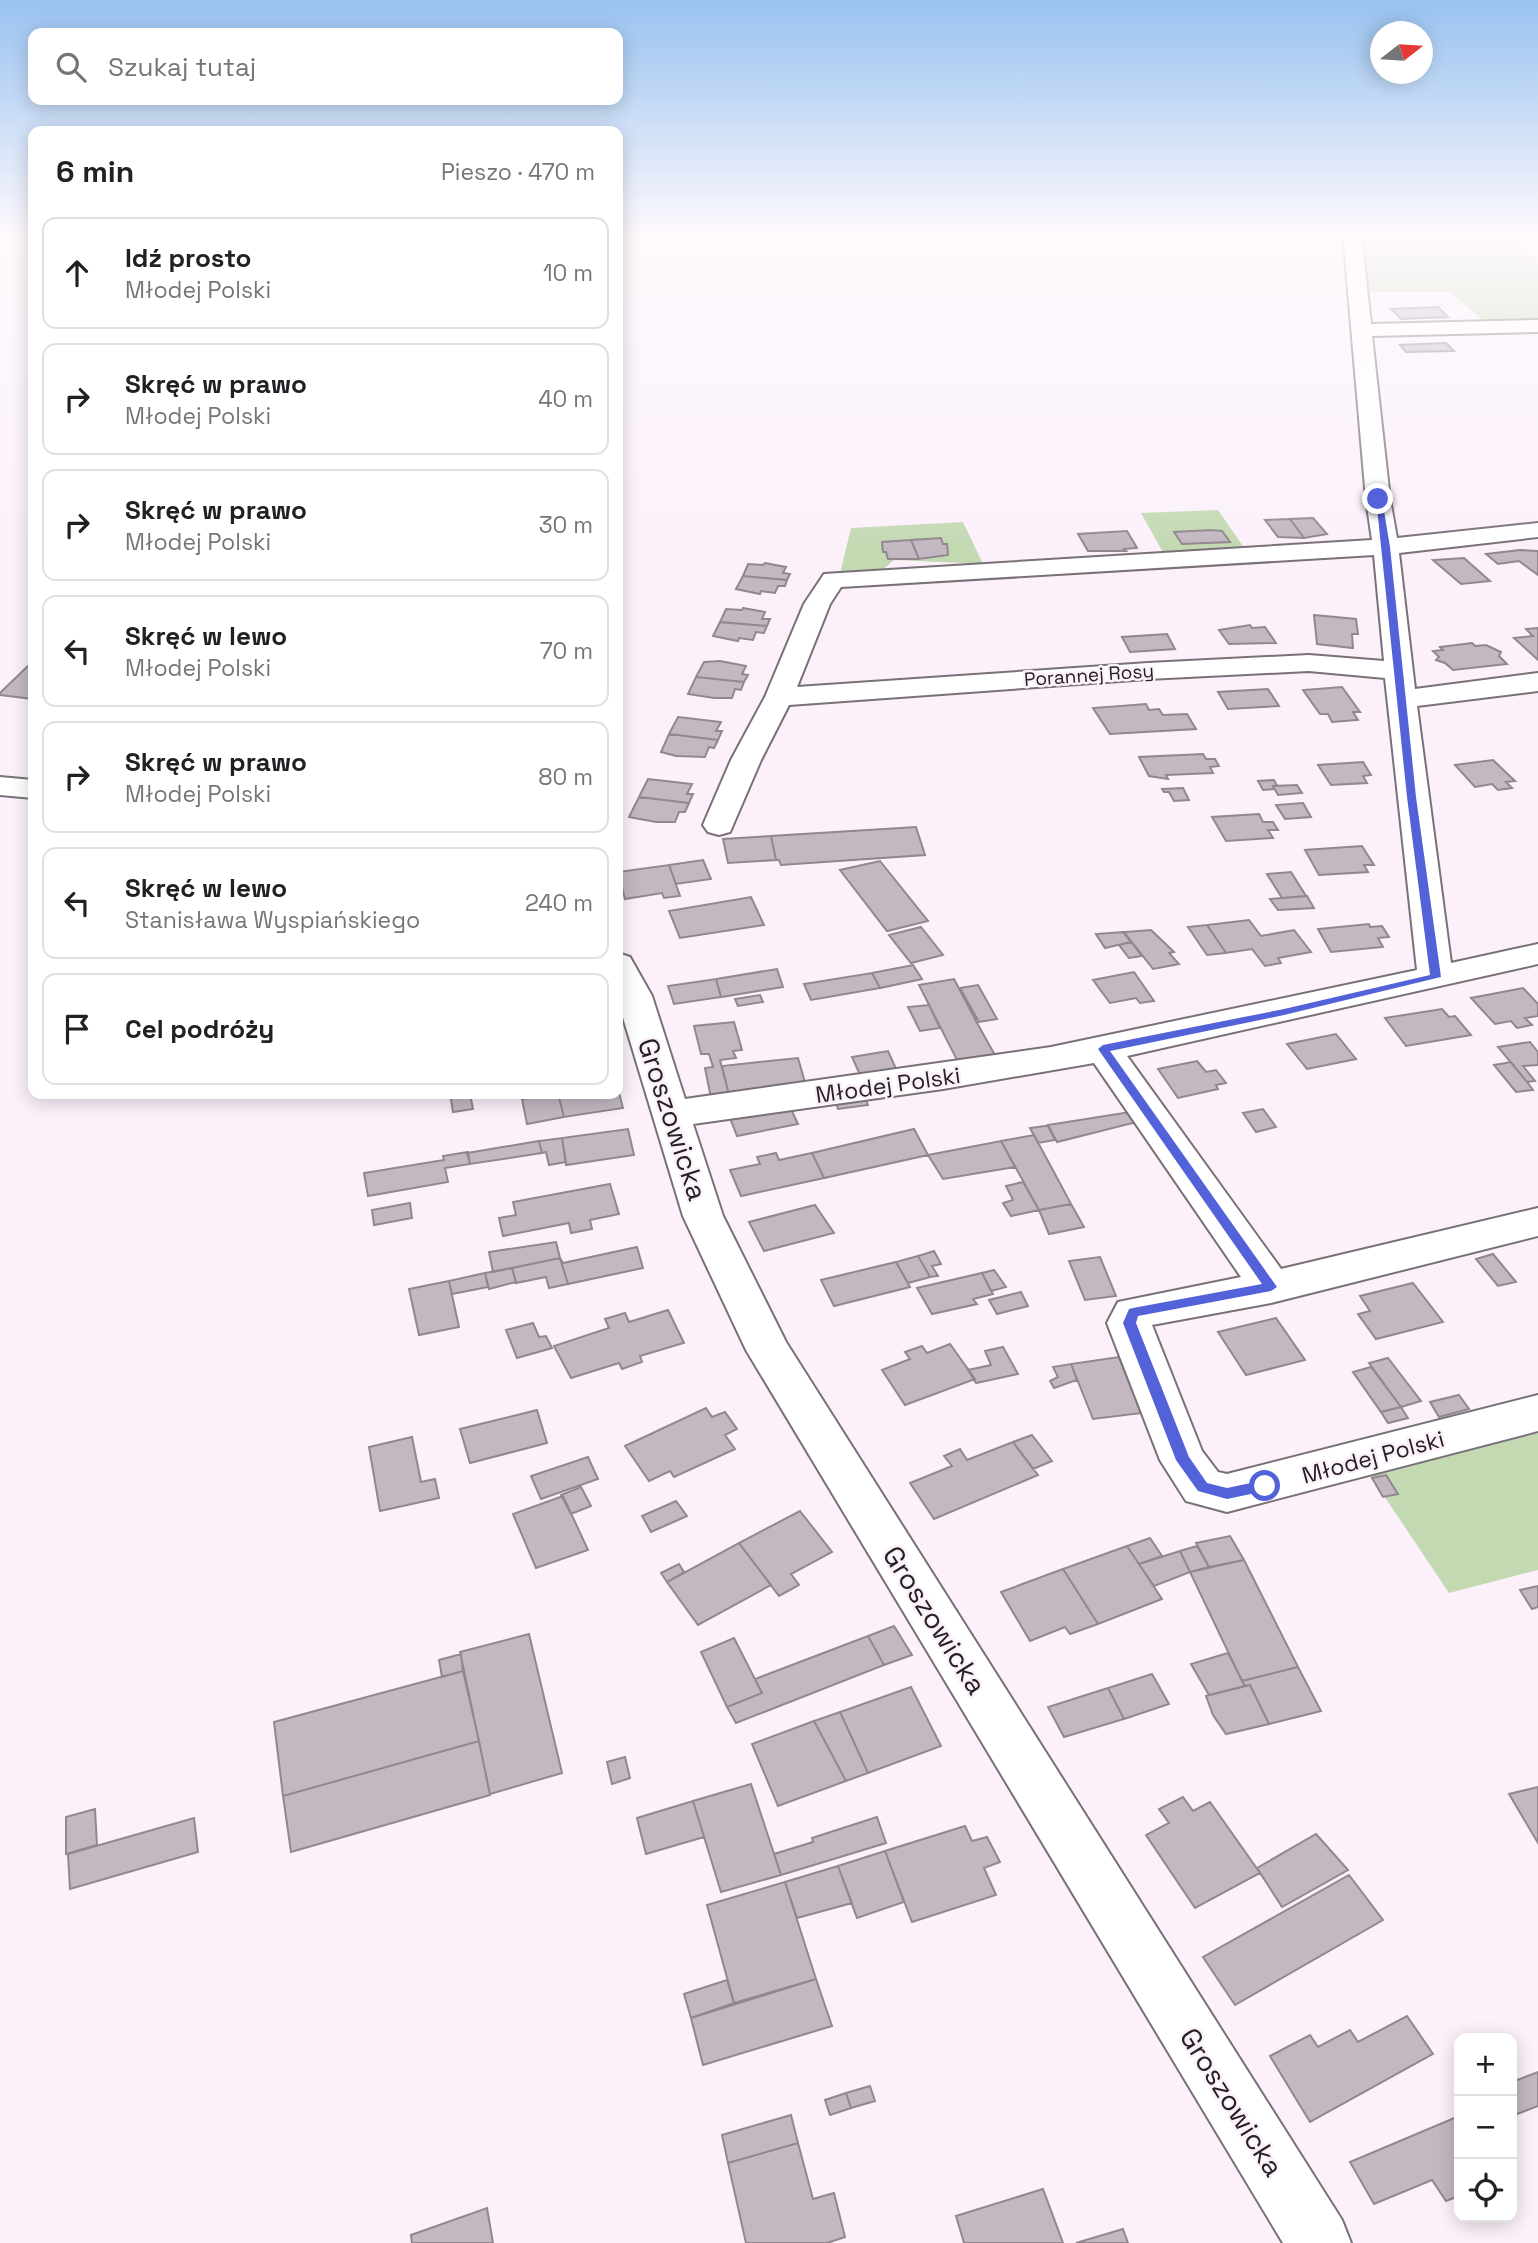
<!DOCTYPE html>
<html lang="pl">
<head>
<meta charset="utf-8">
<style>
	:root { --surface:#fff; --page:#f2f2f2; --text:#202124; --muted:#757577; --line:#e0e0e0 }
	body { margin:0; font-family:"Space Grotesk",sans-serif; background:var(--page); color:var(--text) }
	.controls { position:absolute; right:21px; bottom:21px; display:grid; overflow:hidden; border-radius:14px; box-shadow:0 4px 18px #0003 }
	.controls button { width:63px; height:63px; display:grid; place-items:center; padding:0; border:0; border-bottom:2px solid var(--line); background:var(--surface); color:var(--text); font:35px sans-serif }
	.compass { position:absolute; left:1370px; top:21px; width:63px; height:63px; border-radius:50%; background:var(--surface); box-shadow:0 4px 18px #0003; rotate:73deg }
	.stop { position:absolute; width:21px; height:21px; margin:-16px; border:5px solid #5462d9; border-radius:50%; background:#fff }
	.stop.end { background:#5462d9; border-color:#fff; box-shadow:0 2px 7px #0008 }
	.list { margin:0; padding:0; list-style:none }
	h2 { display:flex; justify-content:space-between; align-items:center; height:91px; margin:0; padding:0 28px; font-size:30px }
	h2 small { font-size:23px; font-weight:400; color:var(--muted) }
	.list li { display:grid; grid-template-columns:46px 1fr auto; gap:21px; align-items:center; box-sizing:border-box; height:112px; margin:0 14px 14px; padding:0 14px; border:2px solid var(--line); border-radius:14px }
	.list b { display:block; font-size:26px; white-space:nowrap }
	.list p { margin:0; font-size:23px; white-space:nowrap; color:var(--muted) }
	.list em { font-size:23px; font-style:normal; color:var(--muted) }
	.icon { flex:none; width:38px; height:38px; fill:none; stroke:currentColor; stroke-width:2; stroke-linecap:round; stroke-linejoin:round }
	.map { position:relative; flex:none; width:1538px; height:2243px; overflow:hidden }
	.search { position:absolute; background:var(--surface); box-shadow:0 4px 18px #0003; left:28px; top:28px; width:595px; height:77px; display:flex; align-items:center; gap:18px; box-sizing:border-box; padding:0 24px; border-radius:14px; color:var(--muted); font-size:26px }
	.panel { position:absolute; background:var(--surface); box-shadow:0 4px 18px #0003; left:28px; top:126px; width:595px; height:973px; border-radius:14px }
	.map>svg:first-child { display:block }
	.green { fill:#c3d9b2 }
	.building { fill:#c3b8c2; stroke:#90878f; stroke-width:2 }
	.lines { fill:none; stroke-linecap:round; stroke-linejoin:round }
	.street-casing { stroke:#797078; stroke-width:4 }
	.street { fill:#fff; fill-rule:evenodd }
	.route { fill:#5462d9 }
	.labels { text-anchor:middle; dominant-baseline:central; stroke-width:5; stroke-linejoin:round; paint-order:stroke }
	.far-street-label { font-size:19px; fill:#242024; stroke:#fcf1fb }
	.street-label { font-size:23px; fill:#242024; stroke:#fcf1fb }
	.near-street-label { font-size:28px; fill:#242024; stroke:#fcf1fb }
</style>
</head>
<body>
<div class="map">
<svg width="1538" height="2243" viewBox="0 0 1538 2243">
	<rect width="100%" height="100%" fill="#fcf1fb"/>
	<path class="green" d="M1352 233H1510L1538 264V326L1490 327 1451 292H1358Z
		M1218 510 1247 552 1165 556 1141 513Z
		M963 522 983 564 894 560 879 573 840 574 851 528Z
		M1538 1425V1570L1449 1593 1372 1478 1369 1458Z"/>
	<path class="building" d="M1438 307 1448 317 1401 319 1391 309Z
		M1446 343 1454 351 1406 352 1400 345Z
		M1313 518 1327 534 1304 538 1290 519Z
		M1290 519 1304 538 1278 537 1265 520Z
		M1211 530 1222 531 1230 542 1182 544 1174 532Z
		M1127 531 1137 548 1124 549 1126 551H1088L1078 534Z
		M941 538 943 544H947L948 555 919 559 911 540Z
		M911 540 919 559H888L886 552H883L882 542Z
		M1520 550 1538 551V575L1519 561 1498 564 1486 554Z
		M1464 558 1490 581 1461 584 1433 560Z
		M765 563 786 567 783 573 790 574 787 580 743 576 748 564 763 565Z
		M743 576 787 580 785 586H778L775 593 761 591 760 594 736 589Z
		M743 608 765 612 762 619H770L767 626 720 622 726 609 742 610Z
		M1314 615 1356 619 1358 634H1352L1353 648 1317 644Z
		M720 622 767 626 764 633 756 632 753 640 739 638 738 641 713 636Z
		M1250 625 1252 628 1265 627 1276 643 1229 644 1219 630Z
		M1538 628V660L1514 638 1533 636 1526 629Z
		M1167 634 1175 649 1130 652 1122 637Z
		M1472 643 1475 646 1486 645 1501 652 1499 656 1507 664 1453 670 1445 663 1436 660 1439 657 1433 651 1443 650 1440 647Z
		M33 661V699L0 695V693Z
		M720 661 746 666 742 674 748 675 744 682 696 677 704 662Z
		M696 677 744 682 741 690 735 689 732 698H714L688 694Z
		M1342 687 1360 712H1353L1358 720 1332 722 1328 714H1320L1303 690Z
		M1268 689 1279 706 1228 709 1218 692Z
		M1146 704 1149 710 1159 709 1163 715 1187 714 1196 729 1110 734 1093 708Z
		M678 717 721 722 716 731H722L718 740 669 734Z
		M669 734 718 740 714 748 709 747 705 757 676 756 661 752Z
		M1203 754 1206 759H1215L1219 766 1210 767 1213 773 1166 775 1168 779 1149 776 1139 757Z
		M1493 760 1515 781 1506 782 1512 788 1498 790 1492 784 1475 787 1455 765Z
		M1363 762 1371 775 1363 776 1367 783 1331 785 1318 765Z
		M648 779 692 784 687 794H693L689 803 639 797Z
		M1274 780 1277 786H1273L1274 789 1263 790 1258 781Z
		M1297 785 1302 793 1278 795 1273 786Z
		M1183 788 1189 800 1174 801 1169 792H1164L1162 789Z
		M639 797 689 803 685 812H679L675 822H656L629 817Z
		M1303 803 1311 817 1285 819 1276 805Z
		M1259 814 1263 822H1273L1278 830H1268L1273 838 1226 841 1212 817Z
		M916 827 925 855 781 865 779 860H776L771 836Z
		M771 836 776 860 728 863 723 839Z
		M1362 846 1374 865H1364L1368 872 1319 875 1305 850Z
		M703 860 711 879 676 884 669 865Z
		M880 861 928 921 887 931 840 870Z
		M669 865 680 896 664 898 662 893 625 899 618 872Z
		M1291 872 1306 896 1282 898 1267 874Z
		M1307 896 1314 908 1278 910 1270 899Z
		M751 897 764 925 680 938 669 911Z
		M1249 920 1261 936 1294 930 1311 952 1278 958 1281 963 1265 966 1252 949 1226 953 1207 925Z
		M1369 924 1370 927 1382 926 1389 937 1378 938 1383 947 1331 952 1318 929Z
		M1207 925 1226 953 1207 955 1188 927Z
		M921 927 943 955 911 963 889 935Z
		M1151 930 1174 952 1169 953 1179 964 1153 969 1124 932Z
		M1123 932 1131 942 1105 948 1096 934Z
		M1131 942 1142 956 1129 958 1119 945Z
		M913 965 922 979 880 988 872 973Z
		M777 969 783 987 721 997 716 979Z
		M1134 972 1154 1001 1140 1003 1136 998 1110 1003 1093 980Z
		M872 973 880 988 811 1000 804 984Z
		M716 979 721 997 674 1004 668 986Z
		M954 979 976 1021 996 1057 959 1064 919 985Z
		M978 985 997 1019 979 1022 960 988Z
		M1523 988 1538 1004V1016L1525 1018 1532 1025 1517 1028 1511 1021 1495 1024 1471 998Z
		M760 995 763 1002 738 1006 735 999Z
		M929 1005 940 1028 920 1031 908 1007Z
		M1442 1009 1449 1017 1455 1016 1471 1035 1406 1046 1385 1018Z
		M734 1022 742 1050 733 1051 736 1058 720 1060 729 1095 711 1098 705 1068 713 1067 709 1054H701L694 1026Z
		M1336 1034 1356 1059 1307 1069 1287 1044Z
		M1530 1042 1538 1052V1065L1523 1066 1535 1081 1527 1082 1498 1047Z
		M888 1051 897 1071 861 1077 852 1057Z
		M798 1058 806 1086 729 1095 722 1066Z
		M1197 1061 1206 1072 1216 1070 1226 1083 1216 1085 1218 1089 1178 1098 1158 1069Z
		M1511 1062 1527 1082 1533 1090 1516 1092 1494 1065Z
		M618 1089 623 1108 564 1117 558 1094H618Z
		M450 1094H470L473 1109 453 1112Z
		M558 1094 564 1117 527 1124 522 1099Z
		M864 1095 868 1105 838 1109 835 1100Z
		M790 1107 798 1124 737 1136 730 1118Z
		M1263 1109 1276 1127 1256 1132 1243 1113Z
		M1130 1112 1137 1122 1057 1142 1048 1125Z
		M1045 1126H1048L1055 1140 1038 1143 1030 1128Z
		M628 1129 634 1155 566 1165 562 1138Z
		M914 1129 928 1155 824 1178 812 1153Z
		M1034 1135 1063 1189 1071 1204 1039 1210 1001 1141Z
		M562 1138 566 1162 549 1165 546 1152 542 1153 539 1141Z
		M539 1141 542 1153 470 1164 467 1153Z
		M1001 1141 1015 1167 943 1179 928 1155Z
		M468 1152 470 1164 445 1168 448 1182 368 1196 364 1173 444 1160 443 1156Z
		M776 1153 779 1160 812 1153 824 1178 741 1196 730 1170 760 1164 757 1157Z
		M1023 1182 1039 1210 1011 1216 1003 1203 1013 1200 1006 1186Z
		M610 1184 619 1214 590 1220 592 1229 571 1233 569 1223 503 1236 499 1218 516 1215 513 1202Z
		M410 1203 412 1218 374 1225 372 1210Z
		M1071 1204 1084 1227 1049 1234 1039 1210Z
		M815 1205 834 1233 764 1251 749 1222Z
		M556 1242 560 1258 493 1272 489 1252Z
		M637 1247 643 1268 568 1284 560 1258 563 1263Z
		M934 1251 941 1264 932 1266 938 1276 930 1277 918 1256Z
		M1493 1254 1516 1282 1498 1286 1476 1259Z
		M918 1256 930 1277 908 1283 896 1262Z
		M1100 1257 1116 1296 1085 1300 1069 1261Z
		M560 1258 568 1284 549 1288 546 1277 516 1283 512 1268Z
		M896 1262 910 1287 834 1306 821 1280Z
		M512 1268 516 1282 489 1289 485 1273Z
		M994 1270 1006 1287 991 1291 982 1273Z
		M485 1273 488 1287 452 1294 449 1281Z
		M982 1273 993 1294 973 1299 977 1304 932 1314 917 1288Z
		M449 1281 459 1327 419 1335 409 1289Z
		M1413 1283 1443 1322 1376 1339 1358 1314 1370 1311 1360 1296Z
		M1021 1292 1028 1306 997 1314 989 1300Z
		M668 1310 684 1343 640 1356 642 1362 622 1369 619 1363 571 1378 554 1346 609 1328 605 1319 625 1313 629 1322Z
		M1276 1318 1305 1360 1246 1375 1218 1332Z
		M533 1323 539 1337 546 1336 552 1348 517 1358 506 1330Z
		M950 1344 975 1379 905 1405 882 1370 910 1359 905 1352 922 1346 927 1353Z
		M1003 1347 1018 1374 976 1383 968 1370 991 1365 985 1351Z
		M1119 1357 1142 1413 1093 1419 1071 1364Z
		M1388 1358 1421 1401 1401 1407 1369 1363Z
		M1071 1364 1077 1380 1054 1388 1050 1381 1058 1377 1053 1367Z
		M1371 1367 1401 1407 1381 1412 1353 1372Z
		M1459 1395 1469 1409 1439 1417 1430 1402Z
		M1401 1407 1408 1418 1388 1423 1381 1412Z
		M706 1408 712 1417 725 1412 737 1429 725 1435 735 1449 674 1477 670 1471 649 1481 625 1446Z
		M537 1410 547 1443 470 1463 460 1429Z
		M1032 1435 1052 1461 1033 1469 1013 1442Z
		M412 1437 421 1482 435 1479 439 1498 380 1511 369 1447Z
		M1013 1442 1038 1475 934 1519 910 1483 952 1466 944 1456 960 1449 967 1460Z
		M588 1457 598 1479 541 1499 531 1476Z
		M1386 1475 1398 1494 1383 1497 1372 1478Z
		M581 1487 591 1506 571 1514 561 1495Z
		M563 1496 588 1550 536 1568 513 1514Z
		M676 1501 687 1516 651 1532 642 1516Z
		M800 1511 832 1552 791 1574 799 1585 779 1596 739 1543Z
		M1230 1536 1244 1560 1209 1567 1196 1543Z
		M1150 1538 1162 1556 1139 1564 1127 1546Z
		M739 1543 771 1585 698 1625 667 1582Z
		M1127 1546 1162 1599 1098 1624 1063 1569Z
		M1197 1546 1209 1567 1190 1572 1180 1551Z
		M1180 1551 1190 1572 1154 1586 1139 1564Z
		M1244 1560 1298 1667 1242 1681 1190 1572Z
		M679 1564 684 1572 667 1582 661 1573Z
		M1063 1569 1098 1624 1070 1634 1065 1627 1030 1641 1001 1592Z
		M1538 1586V1607L1532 1609 1520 1590Z
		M894 1626 912 1655 884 1665 868 1636Z
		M529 1634 562 1773 490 1794 460 1652Z
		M868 1636 884 1665 736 1723 727 1707 762 1693 755 1679Z
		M734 1638 762 1693 727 1707 701 1652Z
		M1228 1653 1245 1686 1209 1695 1191 1664Z
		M461 1654 463 1671 442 1677 439 1660Z
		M1298 1667 1321 1711 1269 1724 1250 1685 1245 1686 1242 1681Z
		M463 1671 479 1741 283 1796 274 1722Z
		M1152 1674 1169 1704 1124 1719 1108 1688Z
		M1250 1685 1269 1724 1226 1734 1213 1715 1206 1696Z
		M911 1687 941 1746 868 1773 840 1712Z
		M1108 1688 1124 1719 1064 1737 1048 1707Z
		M840 1712 868 1773 846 1781 814 1721Z
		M814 1721 846 1781 778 1806 752 1744Z
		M479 1741 490 1795 291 1852 283 1796Z
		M625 1757 630 1778 612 1784 607 1762Z
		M751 1784 781 1875 721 1892 693 1801Z
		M1538 1787V1843L1509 1794Z
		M1183 1797 1193 1811 1210 1802 1260 1873 1195 1908 1146 1835 1169 1823 1159 1809Z
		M693 1801 704 1837 646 1854 637 1818Z
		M95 1809 97 1845 66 1854V1817Z
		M877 1817 886 1843 781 1875 774 1854 813 1842 812 1838Z
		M194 1818 198 1852 70 1889 68 1854Z
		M965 1826 972 1841 987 1837 1000 1862 984 1868 996 1895 912 1922 885 1851Z
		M1316 1834 1348 1870 1282 1907 1257 1868Z
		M885 1851 904 1902 857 1918 838 1866Z
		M838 1866 852 1903 797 1918 785 1882Z
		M1349 1875 1383 1920 1235 2005 1203 1957Z
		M785 1882 816 1979 734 2003 707 1905Z
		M816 1979 832 2026 703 2065 691 2018Z
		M727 1980 734 2003 691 2018 684 1994Z
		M1407 2016 1433 2054 1310 2122 1270 2056 1310 2035 1318 2047 1350 2030 1358 2042Z
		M1538 2072V2106L1512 2116V2082Z
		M870 2086 875 2101 851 2108 846 2093Z
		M846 2093 851 2108 830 2115 825 2100Z
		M791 2115 798 2143 728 2163 722 2135Z
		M1459 2116V2169L1457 2170 1459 2174V2196L1446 2201 1432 2180 1374 2204 1350 2162Z
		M798 2143 813 2199 834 2193 845 2237 827 2243H746L728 2163Z
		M1043 2189 1063 2243H964L956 2216Z
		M487 2208 493 2243H412L411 2235Z
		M1123 2229 1128 2243H1076Z"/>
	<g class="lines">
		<g class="street-casing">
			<path id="street" d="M1343 233H1361L1371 324 1538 320V332L1372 336 1390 499 1397 538 1538 523V537L1399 553 1415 689 1538 673V691L1417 706 1451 963 1538 944V964L1127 1056 1281 1269 1538 1208V1236L1271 1303 1152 1325 1202 1451 1218 1472 1227 1474 1538 1395V1431L1227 1512 1186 1501 1160 1460 1107 1323 1118 1302 1241 1277 1094 1063 943 1089 693 1124 723 1216 786 1342 1342 2220 1351 2243H1283L746 1350 683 1216 618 1001V953L630 957 652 996 685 1099 1051 1047 1417 970 1385 678 1309 671 1148 679 789 705 761 760 730 832 719 835 708 832 703 825 731 760 765 697 804 604 824 574 1372 540 1366 499ZM1374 555 1384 661 1309 655 1148 663 797 687 830 604 841 587Z
				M0 777 33 780V798L0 795Z"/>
		</g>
		<use href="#street" class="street"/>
	</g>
	<linearGradient id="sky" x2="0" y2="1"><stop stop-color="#98c2f0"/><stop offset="0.43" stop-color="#fef9fd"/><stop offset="1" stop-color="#fef9fd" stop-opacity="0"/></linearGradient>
	<rect width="1538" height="547" fill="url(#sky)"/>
	<path class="route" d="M1376 498 1382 499 1390 547 1416 797 1441 977 1284 1015 1110 1051 1277 1287 1271 1291 1138 1316 1136 1323 1189 1457 1207 1483 1227 1488 1265 1480 1272 1486 1265 1491 1227 1499 1198 1491 1176 1460 1123 1323 1129 1309 1133 1308 1262 1284 1098 1049 1103 1045 1284 1009 1430 975 1407 797Z"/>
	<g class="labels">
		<g class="far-street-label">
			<text transform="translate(1089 675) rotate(-4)">Porannej Rosy</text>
		</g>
		<g class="street-label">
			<text transform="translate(888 1085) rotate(-8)">Młodej Polski</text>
			<text transform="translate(1373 1457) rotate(-15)">Młodej Polski</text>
		</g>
		<g class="near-street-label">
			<text transform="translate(673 1119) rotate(72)">Groszowicka</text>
			<text transform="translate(935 1620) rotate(58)">Groszowicka</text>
			<text transform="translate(1232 2102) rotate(58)">Groszowicka</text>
		</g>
	</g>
</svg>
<div class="controls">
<button>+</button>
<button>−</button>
<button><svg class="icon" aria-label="locate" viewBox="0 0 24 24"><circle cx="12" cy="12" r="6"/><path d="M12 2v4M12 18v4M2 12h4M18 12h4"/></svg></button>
</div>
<svg class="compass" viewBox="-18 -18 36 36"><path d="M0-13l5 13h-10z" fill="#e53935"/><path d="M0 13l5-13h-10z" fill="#757577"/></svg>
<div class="stop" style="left:1265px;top:1486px"></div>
<div class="stop end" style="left:1378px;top:499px"></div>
<div class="search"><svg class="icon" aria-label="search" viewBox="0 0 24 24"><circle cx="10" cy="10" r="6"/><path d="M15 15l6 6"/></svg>Szukaj tutaj</div>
<section class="panel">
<h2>6 min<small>Pieszo · 470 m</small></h2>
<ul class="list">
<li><svg class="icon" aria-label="ahead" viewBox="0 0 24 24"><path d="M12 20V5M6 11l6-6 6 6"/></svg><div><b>Idź prosto</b><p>Młodej Polski</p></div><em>10 m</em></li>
<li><svg class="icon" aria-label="right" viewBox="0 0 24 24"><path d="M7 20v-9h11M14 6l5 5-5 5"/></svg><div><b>Skręć w prawo</b><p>Młodej Polski</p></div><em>40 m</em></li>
<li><svg class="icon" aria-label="right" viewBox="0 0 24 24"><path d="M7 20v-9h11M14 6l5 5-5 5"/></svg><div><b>Skręć w prawo</b><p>Młodej Polski</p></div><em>30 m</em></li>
<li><svg class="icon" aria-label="left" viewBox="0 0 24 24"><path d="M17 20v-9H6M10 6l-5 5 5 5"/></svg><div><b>Skręć w lewo</b><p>Młodej Polski</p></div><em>70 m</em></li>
<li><svg class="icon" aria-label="right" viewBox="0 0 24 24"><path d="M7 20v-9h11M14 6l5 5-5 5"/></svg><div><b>Skręć w prawo</b><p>Młodej Polski</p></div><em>80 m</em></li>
<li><svg class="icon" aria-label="left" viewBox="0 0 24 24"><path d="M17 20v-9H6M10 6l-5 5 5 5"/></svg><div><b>Skręć w lewo</b><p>Stanisława Wyspiańskiego</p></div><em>240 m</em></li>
<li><svg class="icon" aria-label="arrive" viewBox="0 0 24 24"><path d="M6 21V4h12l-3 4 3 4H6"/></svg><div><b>Cel podróży</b></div></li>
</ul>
</section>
</div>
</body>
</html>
